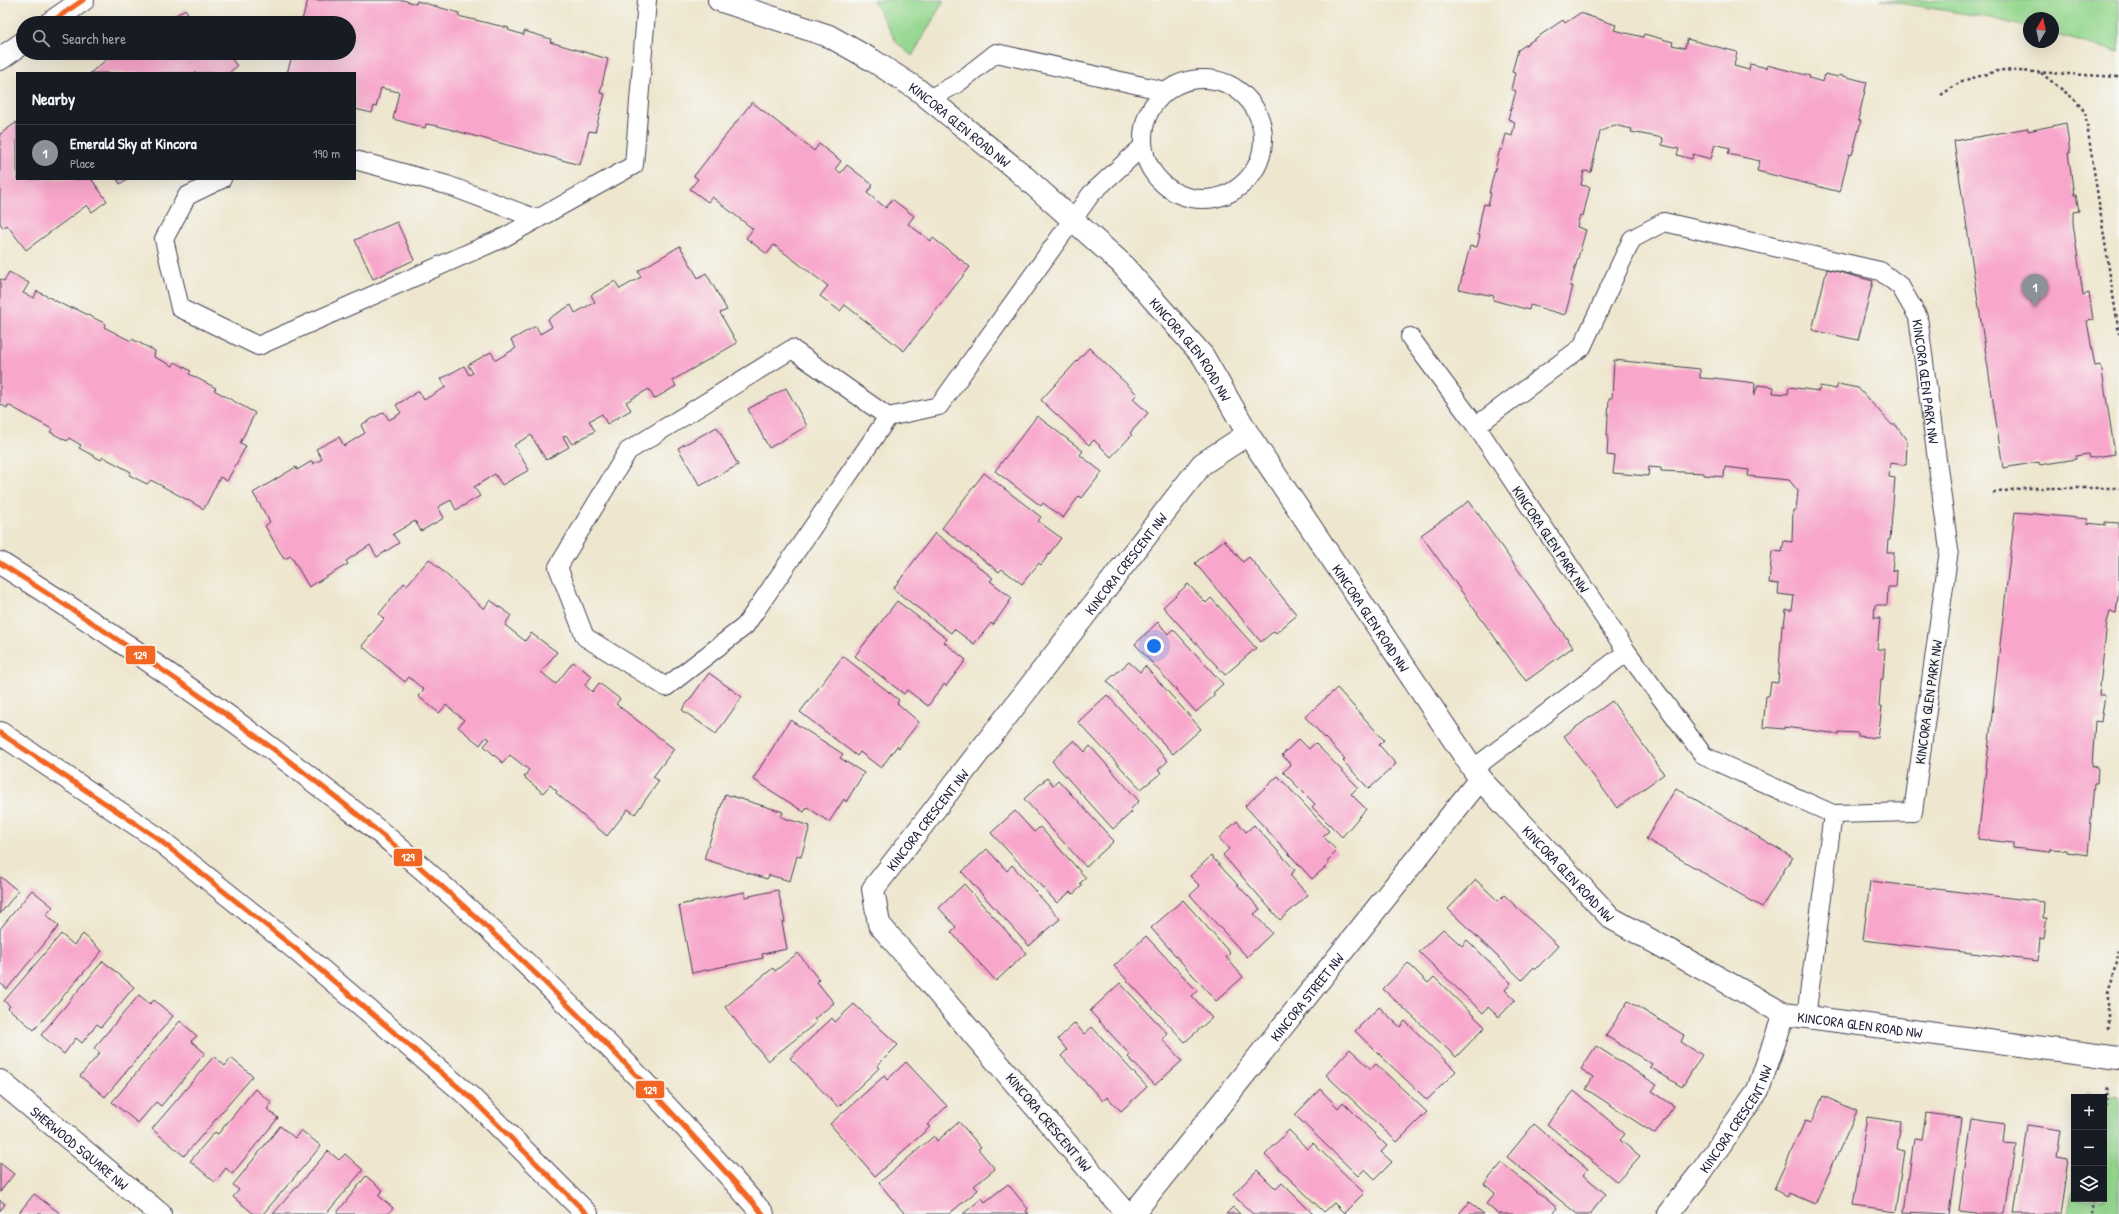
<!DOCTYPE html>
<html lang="en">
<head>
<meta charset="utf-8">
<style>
	:root { --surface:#171b24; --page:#242831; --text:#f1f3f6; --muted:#9ea1a6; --line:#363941; --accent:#8c9099 }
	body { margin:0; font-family:"Patrick Hand",sans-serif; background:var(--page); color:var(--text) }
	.controls { position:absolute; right:12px; bottom:12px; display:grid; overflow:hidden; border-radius:0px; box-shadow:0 4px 16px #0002 }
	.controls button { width:36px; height:36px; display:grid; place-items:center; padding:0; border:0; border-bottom:1px solid var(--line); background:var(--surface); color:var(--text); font:20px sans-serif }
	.compass { position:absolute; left:2023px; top:12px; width:36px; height:36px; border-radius:50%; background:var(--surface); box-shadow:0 4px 16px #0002; rotate:9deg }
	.you { position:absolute; left:1154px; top:646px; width:14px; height:14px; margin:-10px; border:3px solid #fff; border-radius:50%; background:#1a73e8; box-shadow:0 0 0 6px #1a73e833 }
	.badge { display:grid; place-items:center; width:26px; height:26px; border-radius:50%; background:var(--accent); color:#fff; font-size:13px; font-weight:700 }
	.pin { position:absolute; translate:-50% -33px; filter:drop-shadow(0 1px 2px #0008) }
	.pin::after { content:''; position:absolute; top:21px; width:14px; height:12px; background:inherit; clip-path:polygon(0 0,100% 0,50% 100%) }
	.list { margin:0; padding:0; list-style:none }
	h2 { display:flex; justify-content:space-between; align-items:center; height:52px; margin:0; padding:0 16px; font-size:17px }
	h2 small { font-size:13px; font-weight:400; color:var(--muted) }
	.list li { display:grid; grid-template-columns:26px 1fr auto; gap:12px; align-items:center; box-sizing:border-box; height:56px; padding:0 16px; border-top:1px solid var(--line) }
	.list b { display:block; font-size:15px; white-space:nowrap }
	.list p { margin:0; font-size:13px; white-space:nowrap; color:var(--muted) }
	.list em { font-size:13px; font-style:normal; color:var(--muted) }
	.icon { flex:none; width:22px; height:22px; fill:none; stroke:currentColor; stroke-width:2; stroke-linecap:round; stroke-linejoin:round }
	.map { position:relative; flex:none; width:2119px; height:1214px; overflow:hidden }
	.search { position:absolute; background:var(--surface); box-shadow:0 4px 16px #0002; left:16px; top:16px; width:340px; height:44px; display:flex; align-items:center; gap:10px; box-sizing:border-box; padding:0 14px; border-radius:22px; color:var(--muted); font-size:15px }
	.panel { position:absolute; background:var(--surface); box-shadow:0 4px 16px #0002; left:16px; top:72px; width:340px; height:108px; border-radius:0px }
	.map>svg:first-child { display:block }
	.green { fill:#96d890; stroke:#5c7d66 }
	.building { fill:#f8a6cb }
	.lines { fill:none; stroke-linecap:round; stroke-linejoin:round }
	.service-casing { stroke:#413f51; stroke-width:20 }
	.minor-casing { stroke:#413f51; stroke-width:24 }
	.tertiary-casing { stroke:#413f51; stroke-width:24 }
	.secondary-casing { stroke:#413f51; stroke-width:24 }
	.path { stroke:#413f51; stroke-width:2.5; stroke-dasharray:3 3; stroke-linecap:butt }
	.service { stroke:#fff; stroke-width:18 }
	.minor { stroke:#fff; stroke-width:22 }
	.tertiary { stroke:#fff; stroke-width:22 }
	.secondary { stroke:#fff; stroke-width:22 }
	.bus-1-casing { stroke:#f6f6f2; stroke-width:8 }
	.bus-1 { stroke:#f26522; stroke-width:5 }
	.labels { text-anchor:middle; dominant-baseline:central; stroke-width:4; stroke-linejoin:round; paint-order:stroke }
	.street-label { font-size:14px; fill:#22223b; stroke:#f6f6f2 }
	.line-badge { stroke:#f6f6f2; stroke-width:1.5 }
	.badge-label { font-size:11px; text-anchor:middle; font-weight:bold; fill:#fff }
</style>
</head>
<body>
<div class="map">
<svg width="2119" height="1214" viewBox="0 0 2119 1214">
	<rect width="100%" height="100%" fill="#f6f6f2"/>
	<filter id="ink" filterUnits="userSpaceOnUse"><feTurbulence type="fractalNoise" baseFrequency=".025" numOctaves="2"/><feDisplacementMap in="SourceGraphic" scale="8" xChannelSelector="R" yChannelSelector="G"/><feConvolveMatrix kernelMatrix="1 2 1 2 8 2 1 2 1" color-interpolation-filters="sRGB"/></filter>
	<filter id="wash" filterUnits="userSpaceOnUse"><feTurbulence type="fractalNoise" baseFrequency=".012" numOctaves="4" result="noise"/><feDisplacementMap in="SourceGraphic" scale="16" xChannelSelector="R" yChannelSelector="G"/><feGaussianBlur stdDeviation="0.9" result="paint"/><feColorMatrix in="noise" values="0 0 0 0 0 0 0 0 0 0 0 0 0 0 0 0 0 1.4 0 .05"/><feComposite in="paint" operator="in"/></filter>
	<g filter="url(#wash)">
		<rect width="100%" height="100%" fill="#eee6ce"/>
		<path class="green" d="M873 0H944L912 56 897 43Z
			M1881 0H2119V52L2053 34V18H2029V28L1991 18Z
			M2088 1093 2119 1097V1214H2068L2074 1178V1199H2104V1097H2087Z"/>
		<g id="blocks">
			<path class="building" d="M308 0H403L416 4 417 1 459 13 458 16 509 28 508 30 524 35V31L551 39 550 42 608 59 600 93 605 94 595 132 589 131 580 165 438 126 426 124 425 128 393 119 399 92 381 88 376 107 374 106 372 113 355 109V73H287L293 53H349V23H301Z
				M185 9 195 23H165Z
				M1580 13 1616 25 1614 30 1643 37 1644 34 1673 42 1672 45 1685 48 1687 39 1737 52 1734 66 1749 70 1750 64 1767 68V65L1810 76 1809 78 1823 82 1825 74 1838 77 1839 75 1867 82 1858 120 1861 121 1852 155 1849 154 1840 192 1757 171 1760 161 1728 154 1730 148 1715 144 1711 159 1693 154 1692 159 1677 155 1679 149 1662 145 1663 138 1631 132 1632 129 1614 125 1600 132 1591 172 1584 171 1581 185 1590 187 1583 216 1580 215 1577 227 1586 230 1570 286H1573L1565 315 1530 305 1529 310 1493 300 1494 296 1459 289 1470 246 1477 247 1480 235H1478L1481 216 1484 204 1488 205 1491 193H1489L1500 149 1502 150 1506 134 1512 136 1515 122 1508 119 1516 91 1511 89 1515 73 1512 72 1518 50 1563 20 1565 23Z
				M115 53H227L237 66 229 73H90Z
				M752 102 814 151 819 144 841 161 835 169 841 173 847 165 873 185 867 193 886 208 892 199 914 216 908 224 931 241 933 238 970 267 904 351 845 305 840 311 820 296 828 286 774 245 767 254 746 238 753 229 712 197 708 202 690 189 698 179 694 176Z
				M17 122V179H93L92 180 107 201 92 212 87 205 26 250 7 225 3 228 0 223V134Z
				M2066 123 2070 153H2068L2074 195H2076L2079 211 2073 212V223L2083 295 2089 293 2093 320 2087 321 2092 350 2095 366 2101 365 2115 454 2089 458 2088 454 2076 456V459L2039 465V462L2003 468 1954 141 2028 128V131Z
				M117 179H127L120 184Z
				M397 222 414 260 373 279 355 240Z
				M680 246 698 278 706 273 727 310 720 313 737 343 673 380 676 386 654 399 649 389 626 402 631 410 607 424 602 414 589 421 595 431 572 444 566 435 563 437 569 447 546 460 531 435 514 445 529 470 502 485 495 474 474 487 480 496 456 510 451 500 438 507 444 518 421 531 415 521 393 534 399 543 377 557 370 545 346 561 348 564 309 587 291 556 284 559 265 526 270 522 253 493 296 467 297 470 312 461 313 464 322 459 316 449 339 437 344 446 365 433 361 425 384 412 389 420 401 413 396 405 419 391 424 400 446 387 441 379 464 366 469 375 473 373 468 365 491 352 496 360 516 348 511 340 536 326 540 334 552 327 548 319 571 305 575 313 595 302 591 295 615 281 620 289 641 277 638 271Z
				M1827 269 1873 281 1858 340 1812 330Z
				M9 272 29 283 23 293 34 298 37 291 71 309 72 307 106 324 104 327 131 341 132 339 155 351 154 357 173 366 175 362 191 371 189 374 216 388 214 390 255 413 240 443 246 446 227 481 220 477 204 509 151 480 147 484 129 475 131 472 103 457 101 460 79 448 81 445 69 438 67 441 50 432 52 429 8 405 7 408 0 404V279L4 281Z
				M1089 348 1137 394 1133 399 1148 413 1130 433 1132 435 1111 457 1094 440 1089 445 1041 400Z
				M1614 360 1700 369V378L1714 379V378L1755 383 1754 396 1758 385 1774 387 1773 393 1788 394 1789 387 1819 391 1820 386 1836 389 1838 384 1858 388 1892 425H1896L1907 441 1906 465 1890 463 1889 477 1895 478 1890 540H1888L1887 552H1894L1892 570 1897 571 1896 587H1888L1887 605H1875L1874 618H1880L1877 649H1885L1883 679H1881L1879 707H1882L1878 738 1858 736V733L1839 732V734L1784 727V729L1763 727 1766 696H1769L1771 682 1778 683 1782 625H1784L1786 610H1792L1794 596 1778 594 1779 584 1769 583 1772 551 1782 552 1784 541 1792 542 1793 510H1796L1798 491 1789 480 1748 476 1749 470 1725 467 1724 477 1704 475V473L1661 471V468L1649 467 1648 476 1613 473 1615 456 1607 455 1608 435H1607L1609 398H1612Z
				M786 388 807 426 769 448 748 409Z
				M1037 416 1083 451 1080 455 1102 472 1082 498 1079 496 1063 518 1043 503 1041 506 995 471Z
				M717 427 738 465 700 486 678 448Z
				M984 473 1041 517 1038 521 1061 538 1041 565 1039 563 1022 584 1002 569 999 572 942 528Z
				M1469 501 1573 647 1526 681 1421 535Z
				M2015 512 2088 519 2087 523 2105 525V522L2119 523V588L2116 613 2110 612 2107 622 2099 695H2105L2101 722 2095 721 2092 766 2098 767 2097 783H2094L2088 855 2067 852V850L2050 849V852L2013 848V843L1978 839Z
				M935 533 993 578 990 581 1012 598 993 625 991 623 974 644 954 629 951 633 893 589Z
				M1224 540 1243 562 1249 557 1297 615 1276 633 1274 631 1261 642 1195 563Z
				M429 559 484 609 490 600 511 615 505 625 525 641 531 633 557 652 541 672 556 684 573 662 592 676 585 685 592 692 599 683 620 699 616 704 674 749 653 777 659 781 635 814 628 809 607 836 556 793 557 791 550 785 543 793 524 777 529 770 510 755 503 763 484 746 490 739 486 737 480 745 458 727 464 720 446 705 439 713 418 696 424 690 409 677 405 682 362 646 384 619 379 614 404 583 407 585Z
				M1188 584 1206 603 1211 598 1256 648 1225 675 1163 607Z
				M897 601 947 639 944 642 966 660 946 686 944 684 928 706 907 690 904 694 855 656Z
				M1158 622 1168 634 1173 629 1223 684 1213 693 1215 695 1196 712 1135 644Z
				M843 656 899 700 897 703 919 722 899 748 897 746 881 768 860 752 857 756 800 712Z
				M1129 662 1140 672 1145 666 1201 729 1173 754 1107 681Z
				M709 673 742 697 716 734 682 710Z
				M1337 688 1384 740 1379 745 1396 764 1369 789 1343 761 1345 759 1305 717Z
				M1107 695 1168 761 1158 770 1161 773 1141 789 1078 722Z
				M1612 701 1664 774 1617 808 1564 736Z
				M790 720 843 754 840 758 864 773 846 802 844 799 829 822 807 807 804 812 753 779Z
				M1299 739 1309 749 1315 743 1358 787 1351 794 1366 809 1342 837 1312 807 1315 804 1283 772 1291 765 1282 755Z
				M1074 740 1085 752 1090 746 1139 801 1130 810 1132 812 1113 829 1052 761Z
				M1278 776 1329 831 1323 836 1337 851 1327 861 1329 864 1312 879 1245 806Z
				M1047 778 1053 785 1058 780 1114 841 1086 867 1024 799Z
				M1676 788 1792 857 1762 907 1646 839Z
				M725 794 783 812 781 817 810 826 801 857 797 856 790 881 769 875 767 879 704 859Z
				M1015 811 1034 832 1040 827 1086 878 1080 883 1082 886 1073 894 1070 892 1057 903 991 833Z
				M1237 821 1246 832 1254 825 1295 870 1290 875 1308 895 1280 920 1223 855 1229 849 1219 838Z
				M987 849 1007 871 1012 865 1060 919 1029 946 962 872Z
				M1211 856 1260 909 1254 914 1272 933 1247 957 1190 895 1200 886 1190 876Z
				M1 877 18 891 0 914V879Z
				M1476 880 1498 901 1504 895 1558 946 1536 969 1534 967 1522 980 1448 909Z
				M1870 881 2044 902 2043 918H2047L2044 938 2040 937 2038 961 1863 940Z
				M964 884 1026 953 996 981 951 932 956 927 939 908Z
				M32 890 53 907 46 915 59 926 7 989 0 983V929Z
				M778 890 785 922H782L787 949 762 954 763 958 692 973 679 905 745 892V897Z
				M1183 900 1230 953 1226 957 1243 977 1216 1001 1151 928Z
				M1443 929 1462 946 1467 940 1511 983 1505 990 1515 1000 1499 1017 1488 1007 1483 1013 1419 952Z
				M61 934 74 945 83 934 102 951 34 1030 8 1008 10 1006 4 1001Z
				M1146 936 1197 991 1192 996 1212 1018 1185 1042 1114 966Z
				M798 953 819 980 817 982 834 1003 814 1019 817 1022 768 1061 725 1007 773 968 775 971Z
				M103 961 134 987 101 1027 97 1024 82 1043 76 1038 64 1054 41 1035Z
				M1408 963 1428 983 1434 977 1485 1027 1456 1057 1383 989Z
				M1120 983 1168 1034 1162 1039 1182 1061 1155 1085 1128 1057 1130 1055 1090 1011Z
				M139 995 150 1004 154 1000 173 1016 105 1097 80 1076 100 1053 94 1048Z
				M1628 1001 1684 1035 1681 1042 1702 1055 1682 1087 1650 1067 1652 1064 1606 1036Z
				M854 1004 898 1045 877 1066 879 1068 838 1107 790 1058 832 1018 835 1022Z
				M1379 1007 1400 1027 1405 1021 1456 1071 1427 1100 1355 1031Z
				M180 1021 197 1036 191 1041 205 1053 161 1106 156 1102 138 1123 112 1102Z
				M1075 1023 1084 1034 1092 1027 1147 1087 1121 1111 1107 1097 1103 1101 1061 1056 1067 1050 1058 1039Z
				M1596 1046 1657 1085 1652 1091 1674 1106 1655 1134 1586 1089 1593 1077 1581 1069Z
				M1350 1049 1371 1069 1376 1064 1427 1112 1397 1142 1326 1075Z
				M214 1056 225 1066 231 1058 253 1076 184 1156 152 1129Z
				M906 1062 947 1106 927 1125 930 1127 875 1176 830 1124 884 1076 887 1080Z
				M255 1089 272 1103 267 1109 278 1118 232 1174 226 1168 215 1182 190 1161 215 1132 218 1134Z
				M1320 1089 1338 1108 1343 1102 1387 1146 1381 1152 1392 1162 1375 1179 1365 1169 1358 1176 1295 1115Z
				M1574 1091 1625 1134 1620 1140 1640 1156 1617 1182 1547 1124Z
				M1823 1096 1857 1111 1815 1204 1789 1193 1787 1197 1774 1189 1805 1121 1811 1123Z
				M1926 1113 1962 1118 1949 1214 1904 1212 1914 1139 1922 1140Z
				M1867 1117 1901 1122 1897 1149 1905 1151 1896 1211 1853 1205Z
				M1972 1119 2005 1124 2003 1142 2015 1143 2005 1214H1975V1212L1959 1210Z
				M959 1122 981 1147 978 1149 995 1169 974 1186 978 1190 949 1214H905L879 1183 934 1136 937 1141Z
				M1534 1124 1588 1169 1583 1175 1606 1194 1590 1214H1577L1507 1157Z
				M2027 1125 2061 1130 2057 1158 2068 1160 2060 1214H2014Z
				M280 1126 295 1138 301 1130 321 1146 263 1214H254L233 1197 239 1190 233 1185Z
				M1289 1130 1307 1149 1313 1143 1364 1193 1344 1213 1334 1203 1324 1212 1265 1155Z
				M328 1151 339 1160 345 1154 363 1170 326 1214H273Z
				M0 1163 14 1174 0 1192Z
				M1502 1163 1557 1208 1552 1214H1498L1486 1204 1495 1193 1484 1184Z
				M1257 1170 1276 1189 1282 1183 1313 1214H1253L1233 1195Z
				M366 1176 383 1190 378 1195 393 1208 388 1214H336Z
				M1008 1184 1028 1209 1026 1211 1028 1214H963L982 1198 985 1202Z
				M34 1194 61 1214H18Z
				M0 1200 5 1204 0 1211Z
				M1469 1202 1484 1214H1459Z
				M1233 1207 1240 1214H1226Z"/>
		</g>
	</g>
	<g filter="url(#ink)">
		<use href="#blocks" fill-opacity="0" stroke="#413f51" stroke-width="1"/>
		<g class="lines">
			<g class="service-casing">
				<g id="service">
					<circle cx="1203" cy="139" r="60"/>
					<path d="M929 99 958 83 996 53 1165 91"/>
					<path d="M355 160 447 185 537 219"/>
					<path d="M222 179 187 196 164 239 180 308 258 346 505 237 634 165 647 0"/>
					<path d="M1410 337 1476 426"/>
					<path d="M888 417 745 626 666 687 585 637 558 567 628 451 792 349 888 417 939 406 1091 194 1142 147"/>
					<path d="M1627 652 1704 756 1833 814"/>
					<path id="s1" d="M1473 769 1627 652 1476 426 1582 347 1632 239 1664 222 1880 271 1900 286 1918 317 1949 550 1913 812 1833 814 1806 1017"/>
				</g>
			</g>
			<g class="minor-casing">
				<g id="minor">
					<path id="s2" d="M0 1081 160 1214"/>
					<path id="s3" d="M1127 1214 879 924 873 889 1202 464 1248 434"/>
					<path id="s4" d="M1133 1214 1480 779"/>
					<path id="s5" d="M1668 1214 1702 1171 1758 1090 1784 1014"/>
				</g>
			</g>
			<g class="tertiary-casing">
				<g id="tertiary">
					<path id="s6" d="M719 0 829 36 872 60 917 89 1018 171 1121 263 1203 356 1248 434 1480 779 1611 918 1784 1014 2119 1058"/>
					<path d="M50 23 83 0"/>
					<path d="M0 59 23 43"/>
				</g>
			</g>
			<g class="secondary-casing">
				<path id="secondary" d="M0 563C111 633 220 707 324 789 347 807 372 825 395 845 527 957 650 1084 763 1214
					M0 733 157 838 297 950 471 1098 587 1214"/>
			</g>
			<path class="path" d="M2041 73 2074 99 2085 112 2119 334
				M1941 95 1962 81 2001 70 2119 77
				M1993 493 2022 488H2119
				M2108 1029V992L2116 967 2119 947
				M2104 1113 2108 1086
				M2092 1214 2094 1199"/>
			<use href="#service" class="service"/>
			<use href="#minor" class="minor"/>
			<use href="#tertiary" class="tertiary"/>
			<use href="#secondary" class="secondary"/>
			<g class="bus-1-casing">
				<path id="bus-1" d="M50 23 83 0
					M0 563C133 648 266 737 387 839 523 953 646 1081 763 1214
					M0 733 157 838 297 950 471 1098 587 1214"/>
			</g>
			<use href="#bus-1" class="bus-1"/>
		</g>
	</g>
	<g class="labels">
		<g class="street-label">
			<text stroke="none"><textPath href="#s6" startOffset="274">KINCORA GLEN ROAD NW</textPath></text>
			<text stroke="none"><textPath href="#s6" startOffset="598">KINCORA GLEN ROAD NW</textPath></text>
			<text stroke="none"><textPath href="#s1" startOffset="1100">KINCORA GLEN PARK NW</textPath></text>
			<text transform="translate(1551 539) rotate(56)">KINCORA GLEN PARK NW</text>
			<text stroke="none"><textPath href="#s3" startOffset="829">KINCORA CRESCENT NW</textPath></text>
			<text stroke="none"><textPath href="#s6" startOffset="922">KINCORA GLEN ROAD NW</textPath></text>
			<text transform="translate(1928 702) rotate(-82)">KINCORA GLEN PARK NW</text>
			<text stroke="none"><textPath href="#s3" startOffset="505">KINCORA CRESCENT NW</textPath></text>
			<text stroke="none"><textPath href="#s6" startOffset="1246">KINCORA GLEN ROAD NW</textPath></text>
			<text stroke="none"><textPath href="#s4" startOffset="278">KINCORA STREET NW</textPath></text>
			<text stroke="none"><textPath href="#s6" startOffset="1582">KINCORA GLEN ROAD NW</textPath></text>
			<text stroke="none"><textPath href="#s5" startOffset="117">KINCORA CRESCENT NW</textPath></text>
			<text transform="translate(1049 1122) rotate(50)">KINCORA CRESCENT NW</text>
			<text stroke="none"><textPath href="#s2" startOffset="104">SHERWOOD SQUARE NW</textPath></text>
		</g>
	</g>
	<g class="line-badge">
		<rect x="125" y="645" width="31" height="20" rx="4" fill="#f26522"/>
		<rect x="393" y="848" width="30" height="19" rx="4" fill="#f26522"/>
		<rect x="635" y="1080" width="30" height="19" rx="4" fill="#f26522"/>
	</g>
	<g class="badge-label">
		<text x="140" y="659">129</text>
		<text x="408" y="861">129</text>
		<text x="650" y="1094">129</text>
	</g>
</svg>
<div class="controls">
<button>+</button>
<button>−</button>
<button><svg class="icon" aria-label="layers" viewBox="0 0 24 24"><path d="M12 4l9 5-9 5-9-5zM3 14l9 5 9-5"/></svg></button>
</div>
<svg class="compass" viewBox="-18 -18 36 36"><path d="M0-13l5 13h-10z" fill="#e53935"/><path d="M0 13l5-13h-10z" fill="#9ea1a6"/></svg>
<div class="you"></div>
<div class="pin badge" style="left:2035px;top:307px">1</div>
<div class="search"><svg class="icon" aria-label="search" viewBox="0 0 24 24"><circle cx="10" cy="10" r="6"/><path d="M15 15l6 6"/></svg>Search here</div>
<section class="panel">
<h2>Nearby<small></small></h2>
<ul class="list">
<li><span class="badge">1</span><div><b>Emerald Sky at Kincora</b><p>Place</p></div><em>190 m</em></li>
</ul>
</section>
</div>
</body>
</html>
